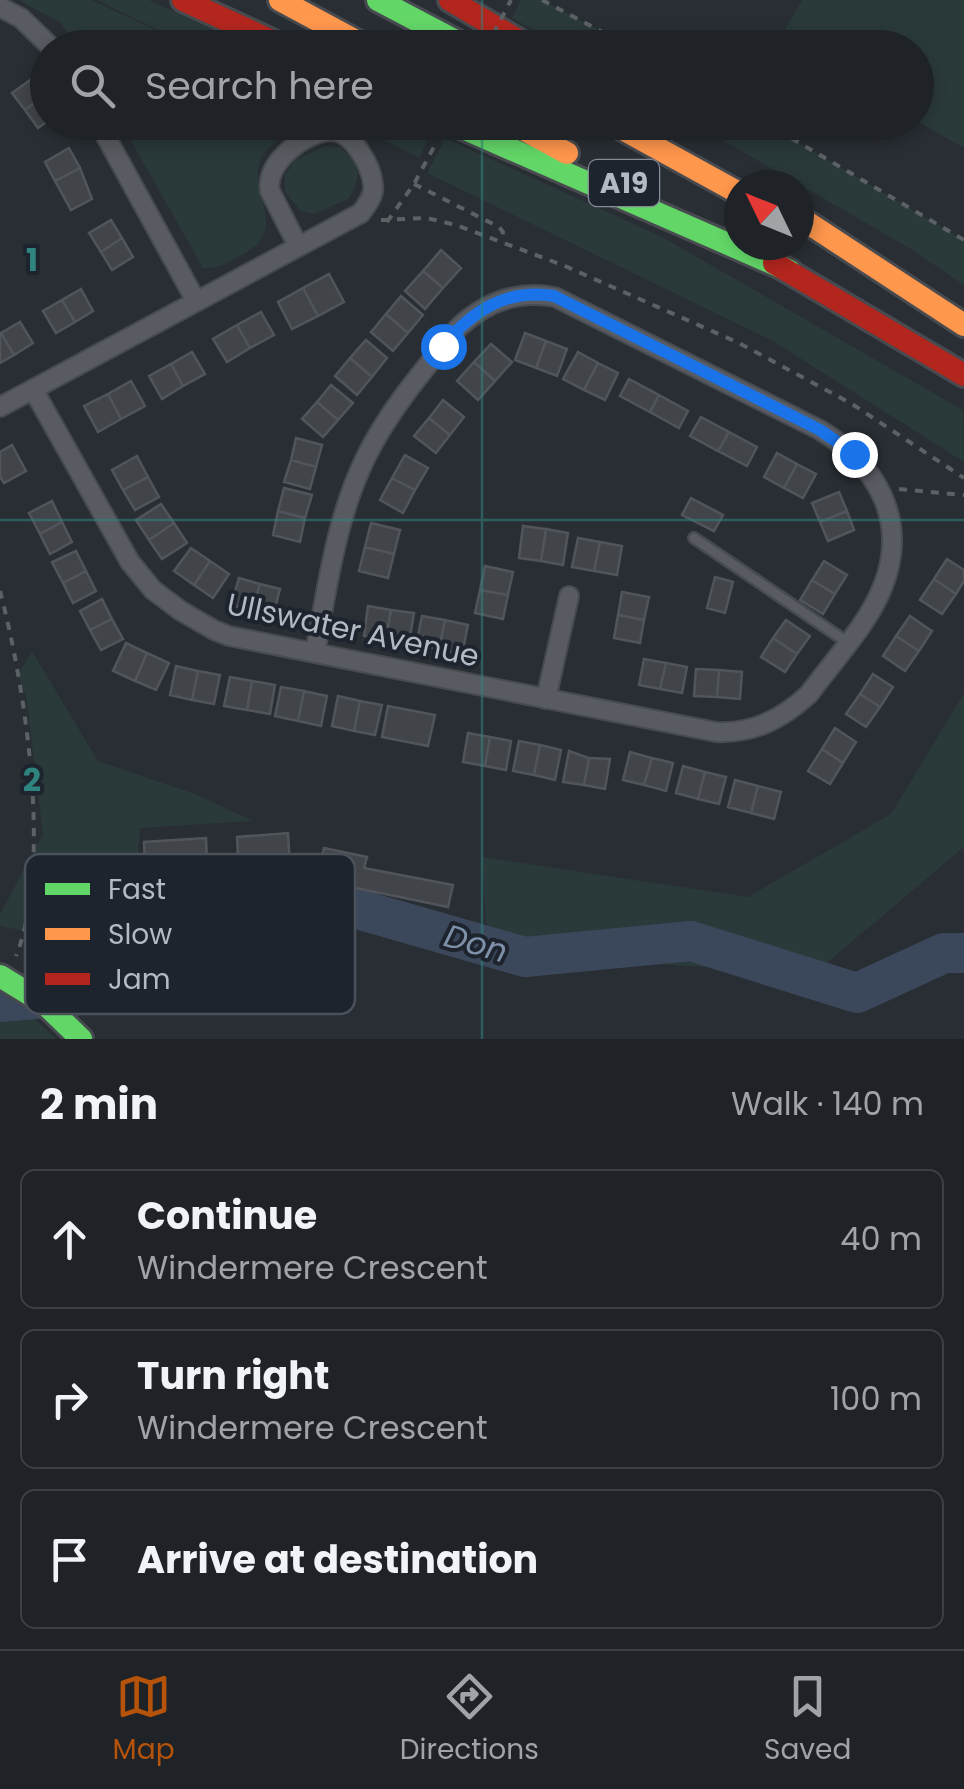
<!DOCTYPE html>
<html lang="en">
<head>
<meta charset="utf-8">
<style>
	:root { --surface:#1f2227; --page:#2c2f33; --text:#f1f3f6; --muted:#a1a4a7; --line:#3c3f44; --accent:#b45309 }
	body { margin:0; font-family:Poppins,sans-serif; background:var(--page); color:var(--text) }
	.compass { position:absolute; left:724px; top:170px; width:90px; height:90px; border-radius:50%; background:var(--surface); box-shadow:0 5px 15px #0003; rotate:313deg }
	.stop { position:absolute; width:30px; height:30px; margin:-22px; border:8px solid #1a73e8; border-radius:50%; background:#fff }
	.stop.end { background:#1a73e8; border-color:#fff; box-shadow:0 2px 10px #0008 }
	.list { margin:0; padding:0; list-style:none }
	h2 { display:flex; justify-content:space-between; align-items:center; height:130px; margin:0; padding:0 40px; font-size:42px }
	h2 small { font-size:32px; font-weight:400; color:var(--muted) }
	.list li { display:grid; grid-template-columns:65px 1fr auto; gap:30px; align-items:center; box-sizing:border-box; height:140px; margin:0 20px 20px; padding:0 20px; border:2px solid var(--line); border-radius:15px }
	.list b { display:block; font-size:38px; white-space:nowrap }
	.list p { margin:0; font-size:32px; white-space:nowrap; color:var(--muted) }
	.list em { font-size:32px; font-style:normal; color:var(--muted) }
	.icon { flex:none; width:55px; height:55px; fill:none; stroke:currentColor; stroke-width:2; stroke-linecap:round; stroke-linejoin:round }
	.map { position:relative; flex:none; width:964px; height:1039px; overflow:hidden }
	.search { position:absolute; background:var(--surface); box-shadow:0 5px 15px #0003; left:30px; right:30px; top:30px; height:110px; display:flex; align-items:center; gap:25px; box-sizing:border-box; padding:0 35px; border-radius:55px; color:var(--muted); font-size:38px }
	.sheet { height:610px; background:var(--surface) }
	nav { display:flex; justify-content:space-around; align-items:center; box-sizing:border-box; height:140px; border-top:2px solid var(--line); background:var(--surface); font-size:28px; color:var(--muted) }
	nav a { display:grid; justify-items:center; gap:5px }
	nav .on { color:var(--accent) }
	.map>svg:first-child { display:block }
	.green { fill:#2a393a }
	.lines { fill:none; stroke-linecap:round; stroke-linejoin:round }
	.river { stroke:#3b485b; stroke-width:40 }
	.building { fill:#41454a; stroke:#51555b; stroke-width:2.5 }
	.lane-casing { stroke:#474a4f; stroke-width:14 }
	.street-casing { stroke:#474a4f; stroke-width:22 }
	.fast-casing { stroke:#474a4f; stroke-width:28 }
	.slow-casing { stroke:#474a4f; stroke-width:28 }
	.jam-casing { stroke:#474a4f; stroke-width:28 }
	.path { stroke:#5c6166; stroke-width:4; stroke-dasharray:8 8; stroke-linecap:butt }
	.lane { stroke:#585c62; stroke-width:9 }
	.street { stroke:#585c62; stroke-width:18 }
	.fast { stroke:#63d668; stroke-width:22 }
	.slow { stroke:#ff974d; stroke-width:22 }
	.jam { stroke:#b3261e; stroke-width:22 }
	.path-bridge { stroke:#5c6166; stroke-width:4; stroke-dasharray:8 8; stroke-linecap:butt }
	.route { stroke:#1a73e8; stroke-width:12 }
	.grid { fill:none; stroke:#30847f; stroke-width:2.5; stroke-opacity:0.55 }
	.labels { text-anchor:middle; dominant-baseline:central; stroke-width:8; stroke-linejoin:round; paint-order:stroke }
	.shield { fill:#1e242d; stroke:#878d97; stroke-width:2.5 }
	.shield-label { font-size:28px; font-weight:bold; fill:#b4bac4 }
	.street-label { font-size:30px; fill:#b4bac4; stroke:#1e242d }
	.water-label { font-size:32px; font-style:italic; fill:#7f91a9; stroke:#1e242d }
	.key { fill:#1e242d; stroke:#4b515a; stroke-width:2.5 }
	.key-label { font-size:28px; fill:#b4bac4 }
	.grid-label { font-size:32px; text-anchor:middle; font-weight:bold; fill:#30847f; stroke:#1e242d; stroke-width:8; stroke-linejoin:round; paint-order:stroke }
</style>
</head>
<body>
<div class="map">
<svg width="964" height="1039" viewBox="0 0 964 1039">
	<rect width="100%" height="100%" fill="#292e34"/>
	<path class="green" d="M18 0H91L190 46 97 0H149L251 47H78L60 22Z
		M521 0H542L632 47H563L512 18Z
		M802 0H964V148L917 121 916 48H788L778 42Z
		M121 123H318C193 161 314 219 240 256 227 263 216 269 203 268Z
		M351 123H412L432 132 419 158Z
		M693 123H764L964 240V285L911 249Z
		M445 138 662 237 963 410 964 462 773 341 427 173Z
		M325 146 340 147 354 160 358 174 355 188 348 199 314 214 301 211 285 192V175L295 160Z
		M32 651 98 761 195 794 253 821 140 828 136 883 73 887 30 932 0 926V914L43 834 26 696 18 675Z
		M964 693V847L815 973 488 955 482 857 748 897 891 814Z
		M0 992 21 1005 56 1039H0Z"/>
	<g class="lines">
		<path class="river" d="M0 1002 107 993 252 904 347 906 525 957 691 941 857 993 944 953H964"/>
	</g>
	<path class="building" d="M33 78 45 95 25 110 12 93Z
		M45 95 48 121 38 128 25 110Z
		M69 148 80 168 55 181 45 162Z
		M80 168 92 199 71 210 55 181Z
		M111 220 122 238 101 252 89 233Z
		M122 238 133 257 112 270 101 252Z
		M441 250 461 268 443 288 423 271Z
		M423 271 443 288 425 309 405 291Z
		M329 274 344 302 318 316 303 288Z
		M303 288 318 316 292 329 278 302Z
		M81 289 93 311 75 322 62 300Z
		M401 296 423 315 408 333 386 314Z
		M62 300 75 322 56 333 43 311Z
		M261 312 274 335 250 348 237 325Z
		M386 314 408 333 393 351 371 332Z
		M20 322 33 343 14 355 1 333Z
		M237 325 250 348 227 362 213 339Z
		M1 333 14 355 0 363V334Z
		M525 333 546 341 536 368 515 360Z
		M366 340 387 358 372 377 350 358Z
		M546 341 567 349 557 376 536 368Z
		M491 344 512 362 495 381 474 362Z
		M192 352 205 374 183 386 171 364Z
		M578 352 598 363 584 390 563 379Z
		M350 358 372 377 357 395 335 376Z
		M474 362 495 381 478 400 457 381Z
		M598 363 618 373 605 400 584 390Z
		M171 364 183 386 162 399 149 376Z
		M629 379 659 395 650 412 620 396Z
		M131 381 145 406 121 419 108 394Z
		M331 385 353 403 338 420 317 402Z
		M108 394 121 419 98 432 84 406Z
		M659 395 688 411 679 428 650 412Z
		M443 400 464 417 450 435 429 418Z
		M317 402 338 420 323 437 302 419Z
		M701 417 729 432 718 451 690 436Z
		M429 418 450 435 436 453 414 436Z
		M729 432 757 447 747 466 718 451Z
		M296 438 322 445 316 467 291 460Z
		M12 445 26 471 4 483 0 477V452Z
		M777 453 797 464 784 488 764 477Z
		M405 455 428 468 415 490 392 478Z
		M137 456 148 477 123 490 112 470Z
		M291 460 316 467 310 489 284 482Z
		M797 464 816 474 803 498 784 488Z
		M148 477 159 497 135 510 123 490Z
		M392 478 415 490 403 513 380 500Z
		M284 488 312 495 305 518 278 511Z
		M839 492 847 511 820 522 812 503Z
		M691 498 723 515 714 531 682 515Z
		M52 501 62 522 40 534 29 513Z
		M161 504 174 523 149 540 136 520Z
		M278 511 305 518 300 542 273 535Z
		M847 511 854 530 828 541 820 522Z
		M62 522 72 542 50 554 40 534Z
		M174 523 187 543 162 559 149 540Z
		M371 523 400 530 394 554 365 547Z
		M523 526 546 529 541 561 519 558Z
		M546 529 568 533 563 565 541 561Z
		M578 538 600 542 594 571 572 567Z
		M600 542 622 546 617 575 594 571Z
		M365 547 394 554 388 578 359 571Z
		M191 548 210 561 194 585 174 571Z
		M76 551 86 571 63 583 52 562Z
		M947 559 964 570V581L956 594 934 579Z
		M210 561 229 574 213 598 194 585Z
		M824 561 847 575 835 594 812 580Z
		M485 566 513 572 508 595 480 590Z
		M86 571 96 591 73 603 63 583Z
		M715 577 733 582 725 613 707 608Z
		M239 578 260 584 252 610 231 605Z
		M934 579 956 594 942 614 920 600Z
		M812 580 835 594 823 614 800 600Z
		M260 584 280 589 273 616 252 610Z
		M480 590 508 595 503 619 475 613Z
		M622 592 649 597 644 620 618 615Z
		M102 599 112 619 90 630 80 611Z
		M368 606 391 610 386 639 364 636Z
		M391 610 414 613 409 643 386 639Z
		M618 615 644 620 640 643 614 638Z
		M422 616 445 620 439 649 416 645Z
		M910 616 932 631 919 651 896 636Z
		M112 619 123 639 101 650 90 630Z
		M445 620 468 625 462 654 439 649Z
		M786 620 810 636 797 654 773 638Z
		M896 636 919 651 905 671 883 656Z
		M773 638 797 654 785 672 761 657Z
		M126 643 147 653 135 681 113 671Z
		M147 653 169 663 156 690 135 681Z
		M644 659 666 663 660 689 639 685Z
		M666 663 687 667 682 693 660 689Z
		M176 666 198 671 192 700 170 695Z
		M696 669 719 670 717 697 694 696Z
		M719 670 742 672 740 699 717 697Z
		M198 671 220 675 214 704 192 700Z
		M873 674 893 687 880 707 860 694Z
		M230 677 252 681 247 710 224 706Z
		M252 681 275 685 270 714 247 710Z
		M281 687 304 691 298 721 275 716Z
		M304 691 327 696 321 726 298 721Z
		M860 694 880 707 866 727 846 714Z
		M338 696 360 701 354 731 332 726Z
		M360 701 382 705 375 735 354 731Z
		M388 706 435 715 428 746 382 737Z
		M835 728 856 742 843 763 822 749Z
		M468 733 490 737 485 766 463 762Z
		M490 737 511 741 506 770 485 766Z
		M519 741 540 745 534 775 513 771Z
		M540 745 561 750 555 780 534 775Z
		M822 749 843 763 830 784 808 771Z
		M569 751 589 758 584 785 563 782Z
		M630 752 652 758 644 785 623 780Z
		M589 758 610 759 605 789 584 785Z
		M652 758 673 763 666 791 644 785Z
		M683 766 705 772 698 799 676 793Z
		M705 772 726 777 719 804 698 799Z
		M735 780 758 786 751 813 728 807Z
		M758 786 781 792 774 819 751 813Z
		M288 833 290 869 239 873 237 837Z
		M206 838 208 885 146 888 144 842Z
		M324 848 367 857 364 868 453 885 448 907 317 880Z"/>
	<g class="lines">
		<g class="lane-casing">
			<path id="lane" d="M694 538 847 642"/>
		</g>
		<g class="street-casing">
			<path id="street" d="M0 7 21 18 52 48
				M98 122 196 301
				M33 389 130 562 153 590 181 611 214 630 229 636 716 732C753 734 782 719 809 694 833 661 868 625 883 586 909 520 876 464 820 430L555 297C518 290 486 302 459 327 425 368 388 411 365 459 336 519 327 588 315 653
				M0 407 361 213C367 205 375 195 373 184 371 166 353 132 332 131 307 131 264 162 270 191L298 246
				M546 699 569 596"/>
		</g>
		<g class="fast-casing">
			<path id="fast" d="M378 0 469 48
				M449 122 790 271
				M0 976 44 1003 81 1039"/>
		</g>
		<g class="slow-casing">
			<path id="slow" d="M280 0 369 48
				M510 122 567 153
				M610 122 739 193
				M799 217 964 325"/>
		</g>
		<g class="jam-casing">
			<path id="jam" d="M183 0 287 48
				M450 0 531 48
				M774 263 964 375"/>
		</g>
		<path class="path" d="M542 0 632 48
			M764 122 964 240
			M414 184 499 227 503 232 501 241
			M381 220 427 218 456 225 565 266 739 343 852 404 964 478
			M387 222 414 184 435 145
			M899 489 964 495
			M0 591C25 686 53 864 16 956"/>
		<use href="#lane" class="lane"/>
		<use href="#street" class="street"/>
		<use href="#fast" class="fast"/>
		<use href="#slow" class="slow"/>
		<use href="#jam" class="jam"/>
		<path class="path-bridge" d="M486 48 511 0"/>
	</g>
	<g class="lines">
		<path class="route" d="M443 346C472 311 507 288 554 296L820 430 854 454"/>
	</g>
	<path class="grid" d="M482 0V48M482 122V1039M0 520H964"/>
	<g class="labels">
		<rect class="shield" x="589" y="160" width="70" height="46" rx="8"/>
		<g class="shield-label">
			<text x="624" y="183">A19</text>
		</g>
		<g class="street-label">
			<text transform="translate(353 630) rotate(12)">Ullswater Avenue</text>
		</g>
		<g class="water-label">
			<text transform="translate(476 943) rotate(16)">Don</text>
		</g>
	</g>
	<rect x="25" y="854" width="330" height="160" rx="15" class="key"/>
	<rect x="45" y="883" width="45" height="12" fill="#63d668"/>
	<rect x="45" y="928" width="45" height="12" fill="#ff974d"/>
	<rect x="45" y="973" width="45" height="12" fill="#b3261e"/>
	<g class="key-label">
		<text x="108" y="899">Fast</text>
		<text x="108" y="944">Slow</text>
		<text x="108" y="989">Jam</text>
	</g>
	<g class="grid-label">
		<text x="32" y="271">1</text>
		<text x="32" y="791">2</text>
	</g>
</svg>
<svg class="compass" viewBox="-18 -18 36 36"><path d="M0-13l5 13h-10z" fill="#e53935"/><path d="M0 13l5-13h-10z" fill="#a1a4a7"/></svg>
<div class="stop" style="left:443px;top:346px"></div>
<div class="stop end" style="left:854px;top:454px"></div>
<div class="search"><svg class="icon" aria-label="search" viewBox="0 0 24 24"><circle cx="10" cy="10" r="6"/><path d="M15 15l6 6"/></svg>Search here</div>
</div>
<section class="sheet">
<h2>2 min<small>Walk · 140 m</small></h2>
<ul class="list">
<li><svg class="icon" aria-label="ahead" viewBox="0 0 24 24"><path d="M12 20V5M6 11l6-6 6 6"/></svg><div><b>Continue</b><p>Windermere Crescent</p></div><em>40 m</em></li>
<li><svg class="icon" aria-label="right" viewBox="0 0 24 24"><path d="M7 20v-9h11M14 6l5 5-5 5"/></svg><div><b>Turn right</b><p>Windermere Crescent</p></div><em>100 m</em></li>
<li><svg class="icon" aria-label="arrive" viewBox="0 0 24 24"><path d="M6 21V4h12l-3 4 3 4H6"/></svg><div><b>Arrive at destination</b></div></li>
</ul>
</section>
<nav>
<a class="on"><svg class="icon" aria-label="map" viewBox="0 0 24 24"><path d="M3 6l6-2 6 2 6-2v14l-6 2-6-2-6 2zM9 4v14M15 6v14"/></svg>Map</a>
<a><svg class="icon" aria-label="directions" viewBox="0 0 24 24"><path d="M12 3l9 9-9 9-9-9zM9 14v-3h6M13 9l2 2-2 2"/></svg>Directions</a>
<a><svg class="icon" aria-label="saved" viewBox="0 0 24 24"><path d="M7 4h10v16l-5-4-5 4z"/></svg>Saved</a>
</nav>
</body>
</html>
